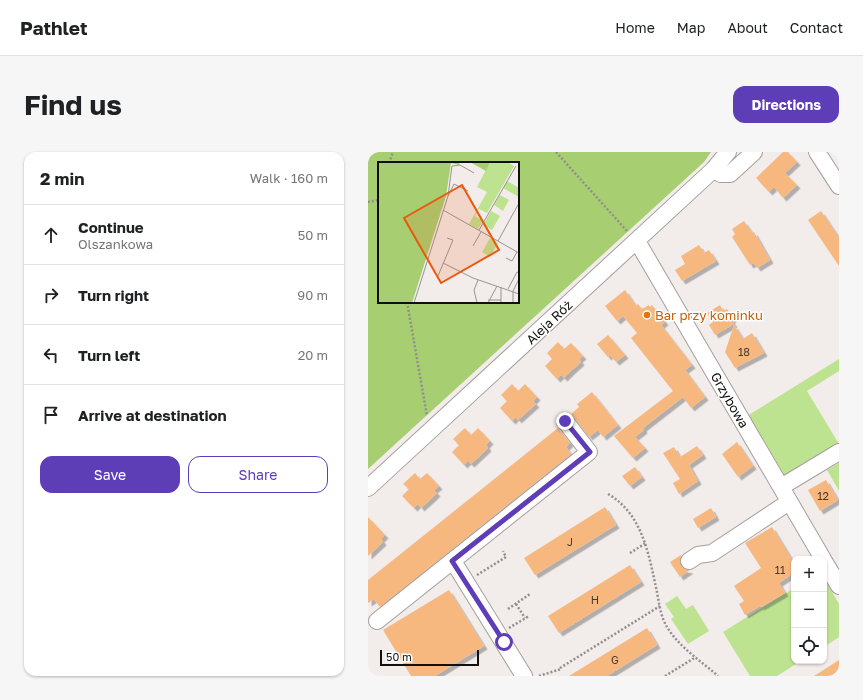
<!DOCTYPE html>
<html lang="en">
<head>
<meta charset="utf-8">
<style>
	:root { --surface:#fff; --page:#f6f6f6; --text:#202124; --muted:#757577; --line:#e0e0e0; --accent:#5e3eb6 }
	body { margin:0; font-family:"Golos Text",sans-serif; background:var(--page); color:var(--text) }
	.controls { position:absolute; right:12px; bottom:12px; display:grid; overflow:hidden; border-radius:8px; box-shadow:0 1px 3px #0004 }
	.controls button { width:36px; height:36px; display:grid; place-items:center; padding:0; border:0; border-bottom:1px solid var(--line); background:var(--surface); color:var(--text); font:20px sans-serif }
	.scale { position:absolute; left:12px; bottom:10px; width:99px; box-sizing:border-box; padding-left:4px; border:2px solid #12100f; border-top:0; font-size:11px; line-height:14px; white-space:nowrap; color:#12100f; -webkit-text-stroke:3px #fff; paint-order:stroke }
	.stop { position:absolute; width:12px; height:12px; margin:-9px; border:3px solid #5e3eb6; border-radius:50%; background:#fff }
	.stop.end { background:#5e3eb6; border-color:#fff; box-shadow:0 1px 4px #0008 }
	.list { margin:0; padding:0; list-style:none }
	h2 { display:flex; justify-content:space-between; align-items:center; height:52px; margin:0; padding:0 16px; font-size:17px }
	h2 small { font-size:13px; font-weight:400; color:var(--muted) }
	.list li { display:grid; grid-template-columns:26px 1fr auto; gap:12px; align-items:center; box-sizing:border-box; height:60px; padding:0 16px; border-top:1px solid var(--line) }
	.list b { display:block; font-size:15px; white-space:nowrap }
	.list p { margin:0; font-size:13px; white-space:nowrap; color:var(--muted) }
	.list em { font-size:13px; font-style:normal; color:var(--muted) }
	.actions { display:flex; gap:8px; padding:12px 16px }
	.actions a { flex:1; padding:9px 0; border:1px solid var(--accent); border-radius:12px; text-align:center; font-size:14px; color:var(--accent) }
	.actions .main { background:var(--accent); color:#fff }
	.icon { flex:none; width:22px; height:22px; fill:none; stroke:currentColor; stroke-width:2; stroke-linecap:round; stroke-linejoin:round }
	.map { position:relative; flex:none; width:471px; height:524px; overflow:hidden; border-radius:12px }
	header { display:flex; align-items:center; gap:24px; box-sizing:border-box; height:56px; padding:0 20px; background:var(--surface); border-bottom:1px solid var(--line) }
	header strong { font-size:19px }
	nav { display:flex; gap:22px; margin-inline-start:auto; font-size:14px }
	.intro { display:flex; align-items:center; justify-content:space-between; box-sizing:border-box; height:96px; padding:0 24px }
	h1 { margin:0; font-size:28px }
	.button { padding:10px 18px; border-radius:12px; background:var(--accent); color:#fff; font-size:14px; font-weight:700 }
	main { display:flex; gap:24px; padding:0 24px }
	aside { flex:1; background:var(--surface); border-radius:12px; box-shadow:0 1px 3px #0004 }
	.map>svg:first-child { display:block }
	.green { fill:#bee390 }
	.forest { fill:#a7cf72; fill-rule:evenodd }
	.building { fill:#f7b87f; filter:url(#shadow) }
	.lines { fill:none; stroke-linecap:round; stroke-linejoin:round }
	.minor-casing { stroke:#a59f9d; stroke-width:18 }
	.path { stroke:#928e8c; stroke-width:2.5; stroke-dasharray:2 2; stroke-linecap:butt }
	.minor { stroke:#fff; stroke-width:16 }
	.route { stroke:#5e3eb6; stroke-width:5 }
	.food-dot { fill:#e8710a; stroke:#fff; stroke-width:1.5 }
	.labels { text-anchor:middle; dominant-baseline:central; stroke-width:3; stroke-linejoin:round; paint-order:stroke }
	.number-label { font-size:11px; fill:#4b3a2b }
	.food-label { font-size:13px; fill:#c56008; stroke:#fff; text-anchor:start }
	.street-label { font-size:13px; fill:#12100f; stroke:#fff }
	.inset-road { fill:none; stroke:#989492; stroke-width:1 }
	.view { fill:#e8590c; fill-opacity:0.15; stroke:#e8590c; stroke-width:2 }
	.inset-edge { fill:none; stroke:#12100f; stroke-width:2 }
</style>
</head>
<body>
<header>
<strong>Pathlet</strong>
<nav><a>Home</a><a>Map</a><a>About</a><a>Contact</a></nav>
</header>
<div class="intro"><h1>Find us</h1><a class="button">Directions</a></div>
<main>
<aside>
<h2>2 min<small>Walk · 160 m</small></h2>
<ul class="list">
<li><svg class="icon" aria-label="ahead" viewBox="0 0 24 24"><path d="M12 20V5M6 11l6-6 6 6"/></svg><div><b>Continue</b><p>Olszankowa</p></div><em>50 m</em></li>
<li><svg class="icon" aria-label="right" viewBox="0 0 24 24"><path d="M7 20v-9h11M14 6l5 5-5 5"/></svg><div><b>Turn right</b></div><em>90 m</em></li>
<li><svg class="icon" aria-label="left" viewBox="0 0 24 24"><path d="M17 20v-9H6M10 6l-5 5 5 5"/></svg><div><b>Turn left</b></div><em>20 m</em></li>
<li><svg class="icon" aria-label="arrive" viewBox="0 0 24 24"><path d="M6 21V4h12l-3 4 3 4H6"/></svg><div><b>Arrive at destination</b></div></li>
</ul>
<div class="actions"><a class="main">Save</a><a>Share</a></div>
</aside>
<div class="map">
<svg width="471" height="524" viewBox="0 0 471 524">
	<defs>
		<filter id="shadow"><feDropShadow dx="3.5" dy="3.5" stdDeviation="0" flood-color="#0004"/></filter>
	</defs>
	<rect width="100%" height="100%" fill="#f2ecea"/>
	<path class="green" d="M471 207V219L439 239 471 292 415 327 379 264Z
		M471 311V339L459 318Z
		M456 426 471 452V485L456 495Z
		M426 436V509H433L409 524H382L355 480Z
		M309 444 318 457 325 453 341 479 320 492 303 467 306 465 297 452Z"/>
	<path class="forest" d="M0 0H343L336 10 0 317ZM11 11H150V150H11Z"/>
	<path class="building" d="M415 0H420L429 10 417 21 429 33 415 46 406 35 401 40 388 26Z
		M453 59 471 86V114L440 68Z
		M376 69 384 81 386 80 402 108 389 116 386 111 382 113 364 85 367 82 364 77Z
		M331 93 336 101 341 98 348 109 314 129 307 118 317 112 313 104Z
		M257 138 268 154 270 152 274 157 281 153 282 155 284 153 297 170 293 173 324 213 317 218 337 245 323 256 315 245 275 276 276 278 267 285 277 296 265 306 246 284 305 239 263 186 269 181 255 164 249 169 237 154Z
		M352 153 355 159 359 157 365 167 363 168 366 172 347 183 341 173 345 170 339 161Z
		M366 173 375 187 384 181 396 201 367 216 357 200Z
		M240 183 257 203 248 210 242 203 240 205 229 192Z
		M190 190 196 197 203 191 215 204 211 207 213 210 203 219 196 226 193 223 189 227 177 214 184 207 179 201Z
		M144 232 150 239 157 232 169 245 165 249 168 252 150 268 148 265 144 269 132 256 139 249 133 243Z
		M224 240 250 273 235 285 230 278 221 285 203 262 211 255 209 252Z
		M97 276 103 283 110 276 122 289 118 293 120 296 103 312 100 309 96 313 84 300 91 293 85 287Z
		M190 276 202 291 198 295 203 302 12 455 6 447 0 451V428Z
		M369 290 385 314 370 325 354 302Z
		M329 294 335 303 321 313 330 329 311 342 305 331 312 327 295 301 306 295 312 305Z
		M267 315 274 325 262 334 254 324Z
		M47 321 52 327 59 321 71 334 66 338 69 341 64 346 53 356 50 352 46 356 34 344 41 337 35 332Z
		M458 328 470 348 452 359 440 338Z
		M237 355 248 373 167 423 156 406Z
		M343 356 348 365 330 376 325 367Z
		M0 365 17 383 13 387 15 390 0 404Z
		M404 375 426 411V421L411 431 417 441 393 455 392 454 377 463 371 452 376 449 366 434 393 416 377 391Z
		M313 403V414L316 417 322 418 312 425 302 410Z
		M262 413 273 430 191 481 180 464Z
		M81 438 116 494 67 524H43L15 478Z
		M279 476 289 493 239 524H201Z
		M471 508V524H446Z"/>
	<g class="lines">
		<g class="minor-casing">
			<path id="minor" d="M449 0 471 34
				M345 18 353 22H362L386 0
				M269 89 455 407
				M413 335 471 300
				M0 336 345 18 360 0
				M85 409 156 524
				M321 409 330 403 344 401 421 350
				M456 409 471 434
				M9 469 221 300 197 269"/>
		</g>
		<path class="path" d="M188 0 259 79
			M21 11 25 0
			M0 50 11 48
			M39 150 59 264
			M240 342C275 362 281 404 289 440 291 452 293 465 299 475 311 495 333 509 350 524
			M262 401 278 391
			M109 423 138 405 135 399
			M148 452 157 466
			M140 457 162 442
			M141 476 161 464
			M192 516 292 454
			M171 524 193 517
			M297 524 328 505"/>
		<use href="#minor" class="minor"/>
	</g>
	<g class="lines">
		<path class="route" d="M136 490 84 409 222 300 197 269"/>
	</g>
	<circle class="food-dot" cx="279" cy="163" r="4"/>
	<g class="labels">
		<g class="number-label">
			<text x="376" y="199">18</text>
			<text x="455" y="343">12</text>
			<text x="202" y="389">J</text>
			<text x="412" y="417">11</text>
			<text x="227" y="447">H</text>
			<text x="247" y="507">G</text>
		</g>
		<g class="food-label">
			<text x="287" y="163">Bar przy kominku</text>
		</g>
		<g class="street-label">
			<text transform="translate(181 170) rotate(-43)">Aleja Róż</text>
			<text transform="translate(362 248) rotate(60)">Grzybowa</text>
		</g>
	</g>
	<g transform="translate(10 10)">
		<rect width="141" height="141" fill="#f2ecea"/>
		<path d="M112 0H130L136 4 109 51 101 47 97 54 105 59 100 67 91 62 109 30 99 25ZM129 19 141 26V35L125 26ZM122 33 131 38 125 49 116 43ZM113 49 122 54 114 68 105 63ZM112 76 120 81 112 95 104 90Z" fill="#bee390"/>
		<path d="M0 0H82L81 3 73 1 68 34 34 141H0ZM92 0H112L108 9Z" fill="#a7cf72"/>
		<path class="inset-road" d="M70 34 76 22 90 29M65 48 141 91M101 68 138 4M120 79 141 41M95 84 103 70M128 96 134 99 139 90M65 101 95 116 141 132M60 114 75 78 69 76M123 125V141M130 127 139 110 141 111M110 138H123M36 141 70 34 74 4 82 3 96 11M99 141 96 128 100 118M110 141 119 124M135 141V129L141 117"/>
		<path class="view" d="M84 23 121 88 63 121 26 56Z"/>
		<rect width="141" height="141" class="inset-edge"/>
	</g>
</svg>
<div class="controls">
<button>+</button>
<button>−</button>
<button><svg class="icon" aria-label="locate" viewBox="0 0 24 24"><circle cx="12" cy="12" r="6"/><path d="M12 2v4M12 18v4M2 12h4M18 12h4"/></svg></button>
</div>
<div class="scale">50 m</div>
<div class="stop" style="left:136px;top:490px"></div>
<div class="stop end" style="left:197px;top:269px"></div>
</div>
</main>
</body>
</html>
